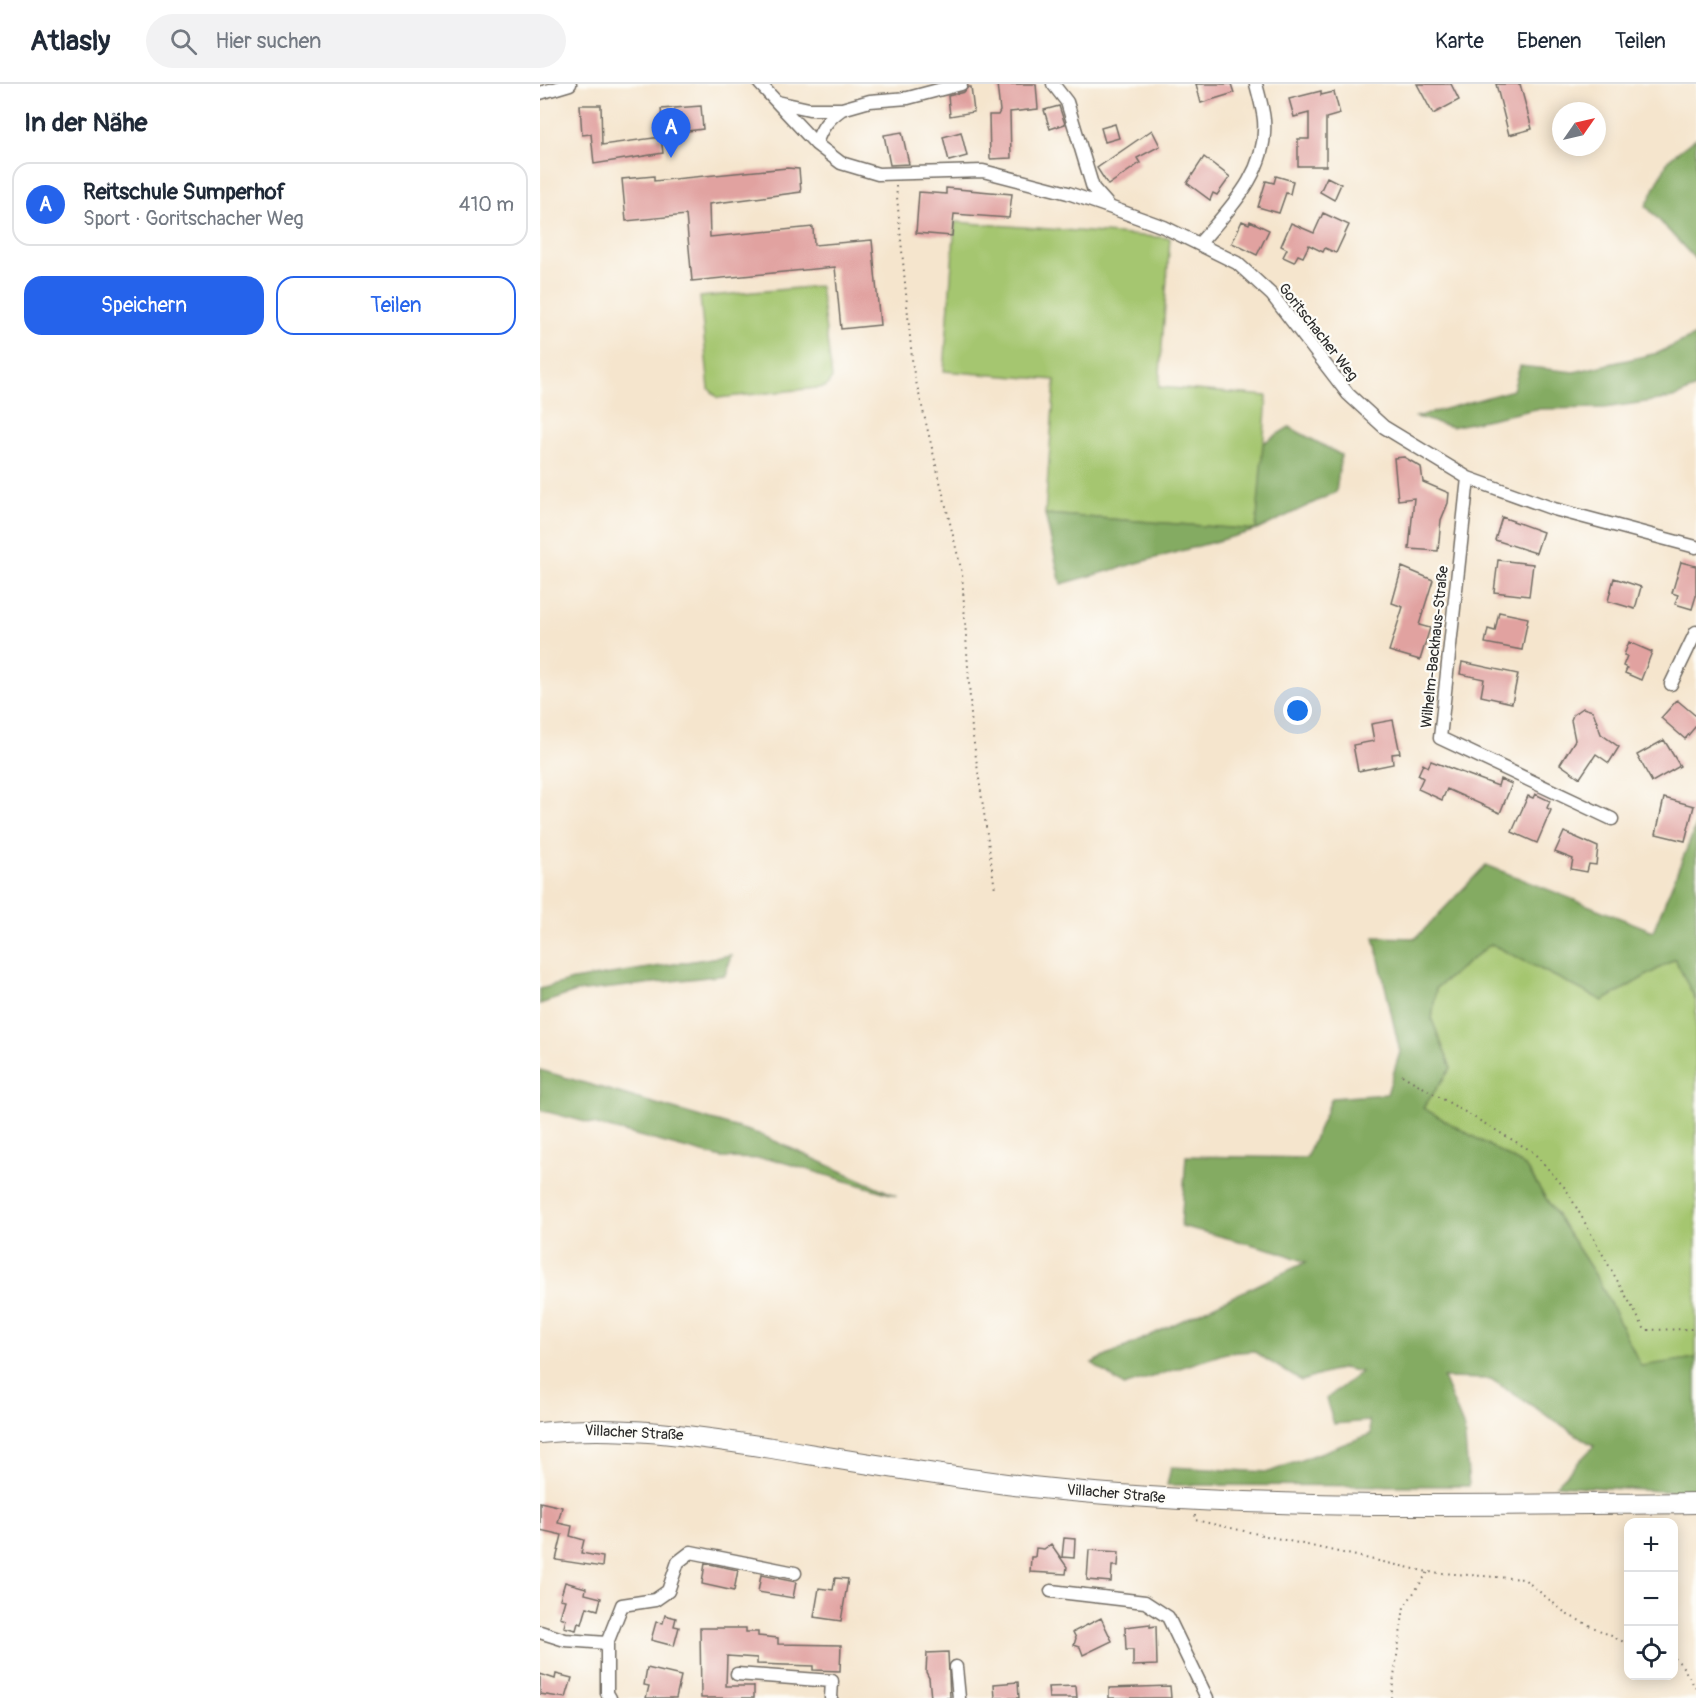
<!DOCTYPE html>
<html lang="de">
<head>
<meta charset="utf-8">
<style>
	:root { --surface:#fff; --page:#f2f2f3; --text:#1f2937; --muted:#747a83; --line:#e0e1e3; --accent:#2563eb }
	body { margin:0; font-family:Pangolin,sans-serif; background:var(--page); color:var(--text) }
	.controls { position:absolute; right:18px; bottom:18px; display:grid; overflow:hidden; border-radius:12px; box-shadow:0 3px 15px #0003 }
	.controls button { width:54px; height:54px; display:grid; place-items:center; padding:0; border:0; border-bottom:2px solid var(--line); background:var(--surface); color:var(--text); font:30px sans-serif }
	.compass { position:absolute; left:1012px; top:18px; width:54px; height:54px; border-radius:50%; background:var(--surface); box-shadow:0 3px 15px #0003; rotate:56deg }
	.you { position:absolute; left:758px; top:627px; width:21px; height:21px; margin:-15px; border:4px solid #fff; border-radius:50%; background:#1a73e8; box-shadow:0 0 0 9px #1a73e833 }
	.badge { display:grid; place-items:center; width:39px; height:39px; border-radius:50%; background:var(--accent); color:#fff; font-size:20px; font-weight:700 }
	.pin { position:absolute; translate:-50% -50px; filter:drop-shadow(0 2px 3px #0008) }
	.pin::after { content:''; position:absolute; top:32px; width:21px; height:18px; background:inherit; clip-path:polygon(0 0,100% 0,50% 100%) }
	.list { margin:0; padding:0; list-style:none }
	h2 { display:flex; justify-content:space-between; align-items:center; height:78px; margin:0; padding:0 24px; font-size:26px }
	h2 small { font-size:20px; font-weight:400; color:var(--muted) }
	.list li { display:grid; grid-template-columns:39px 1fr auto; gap:18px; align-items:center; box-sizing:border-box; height:84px; margin:0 12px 12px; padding:0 12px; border:2px solid var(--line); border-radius:18px }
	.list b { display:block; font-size:22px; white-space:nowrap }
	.list p { margin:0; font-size:20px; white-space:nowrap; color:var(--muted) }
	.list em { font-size:20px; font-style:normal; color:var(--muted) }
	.actions { display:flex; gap:12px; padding:18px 24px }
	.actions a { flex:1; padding:14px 0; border:2px solid var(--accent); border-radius:18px; text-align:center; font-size:21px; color:var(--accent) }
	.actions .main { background:var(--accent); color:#fff }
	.icon { flex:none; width:33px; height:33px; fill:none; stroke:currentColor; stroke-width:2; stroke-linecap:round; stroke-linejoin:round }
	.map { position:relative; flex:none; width:1156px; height:1614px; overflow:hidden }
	header { display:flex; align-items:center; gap:36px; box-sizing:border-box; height:84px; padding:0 30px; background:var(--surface); border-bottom:2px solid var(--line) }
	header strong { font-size:28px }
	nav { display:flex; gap:33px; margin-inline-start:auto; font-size:21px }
	.search { width:420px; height:54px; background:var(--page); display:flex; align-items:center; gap:15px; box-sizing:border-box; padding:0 21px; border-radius:33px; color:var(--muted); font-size:22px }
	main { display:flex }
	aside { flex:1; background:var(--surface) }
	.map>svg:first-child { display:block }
	.green { fill:#a5c66f; stroke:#68784d; stroke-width:1.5 }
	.forest { fill:#84ab62; stroke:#586b46; stroke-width:1.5 }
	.building { fill:#e1a2a0 }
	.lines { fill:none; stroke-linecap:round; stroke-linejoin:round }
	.minor-casing { stroke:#726c64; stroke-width:15 }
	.primary-casing { stroke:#726c64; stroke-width:22 }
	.path { stroke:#726c64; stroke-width:2; stroke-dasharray:1.5 4.5; stroke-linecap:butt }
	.minor { stroke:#fff; stroke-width:12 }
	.primary { stroke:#fff; stroke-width:20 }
	.labels { text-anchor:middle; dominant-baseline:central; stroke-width:4.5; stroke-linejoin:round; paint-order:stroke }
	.street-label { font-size:15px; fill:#2b2b2b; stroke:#fdfcf7 }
</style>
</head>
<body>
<header>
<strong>Atlasly</strong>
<div class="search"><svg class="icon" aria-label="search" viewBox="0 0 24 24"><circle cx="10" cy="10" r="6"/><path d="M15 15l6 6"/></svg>Hier suchen</div>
<nav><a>Karte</a><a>Ebenen</a><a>Teilen</a></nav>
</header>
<main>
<aside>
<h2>In der Nähe<small></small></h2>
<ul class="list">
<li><span class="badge">A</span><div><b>Reitschule Sumperhof</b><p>Sport · Goritschacher Weg</p></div><em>410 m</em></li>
</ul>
<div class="actions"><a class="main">Speichern</a><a>Teilen</a></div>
</aside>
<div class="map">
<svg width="1156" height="1614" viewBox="0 0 1156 1614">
	<rect width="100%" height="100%" fill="#fdfcf7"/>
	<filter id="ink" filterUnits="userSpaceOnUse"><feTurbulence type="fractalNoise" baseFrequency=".0167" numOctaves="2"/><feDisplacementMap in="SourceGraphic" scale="12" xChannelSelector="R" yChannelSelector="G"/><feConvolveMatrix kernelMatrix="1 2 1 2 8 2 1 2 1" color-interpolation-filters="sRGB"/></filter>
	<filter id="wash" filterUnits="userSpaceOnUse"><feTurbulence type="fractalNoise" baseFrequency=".008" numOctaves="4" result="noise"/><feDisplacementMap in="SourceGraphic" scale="24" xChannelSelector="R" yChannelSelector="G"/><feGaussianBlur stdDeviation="1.35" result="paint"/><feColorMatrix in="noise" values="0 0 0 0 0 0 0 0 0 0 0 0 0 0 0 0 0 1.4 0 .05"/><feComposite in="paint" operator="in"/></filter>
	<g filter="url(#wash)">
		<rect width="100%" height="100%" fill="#f5e5cd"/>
		<path class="green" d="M415 138 630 154 619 303 727 312 717 446 505 430 515 296 404 287Z
			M280 202 292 294 286 303 178 314 169 305 160 213Z
			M951 860 1063 917 1135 875 1156 917V1274L1101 1283 1058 1195 985 1082 882 1024 911 984 892 936 896 904Z"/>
		<path class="forest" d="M1156 54V176L1106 122 1129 75Z
			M1156 251V304L1133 314 1064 324 996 325 912 343 876 333 973 306 980 282 1034 288 1118 269Z
			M749 343 801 371 796 408 717 446 521 500 505 430 716 446 723 359Z
			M1156 742V917L1135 875 1063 917 951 860 896 904 892 936 911 984 883 1024 985 1082 1058 1195 1101 1282 1156 1274V1409L1016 1401 1054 1362 951 1295 903 1294 924 1344 929 1402 627 1401 631 1383 729 1388 831 1350 829 1337 794 1340 786 1315 821 1288 803 1284 761 1297 713 1267 686 1269 584 1302 552 1279 766 1178 737 1167 641 1142 646 1072 766 1074 792 1014 847 1010 860 968 834 853 876 854 946 781 1113 847Z
			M191 871 185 891 36 908 0 920V905L33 896Z
			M0 986 219 1050 357 1112 232 1075 182 1074 0 1026Z"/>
		<g id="blocks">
			<path class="building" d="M457 0H496L498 25 470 28 471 74 450 75 449 31H458L460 27Z
				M656 0H691L694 9 661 19Z
				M877 0H911L919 16 893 30Z
				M956 0H980L992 45 969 51Z
				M428 3H431L434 28 410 32 408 12 424 8Z
				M781 7V11L794 8 800 30 786 34V82H758V55H769V29L754 33 749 15Z
				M40 21H61L62 61 121 53 123 69 54 80 51 50 42 51Z
				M161 22 163 45 124 50 121 25Z
				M519 22 525 40 510 45 504 26Z
				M575 40 579 54 565 58 561 44Z
				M612 46 620 62 597 74 600 79 568 101 557 84Z
				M362 48 369 80 350 81 344 51Z
				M421 48 427 72 409 77 403 53Z
				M664 73 690 93 677 111 673 109 670 116 647 99Z
				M247 84 259 85 261 108 169 120 170 153 273 143 274 161 332 156 340 241 301 245 295 183 152 197 146 131 86 137 82 95 114 92V97Z
				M736 92 753 97 750 110 746 109 739 129 718 123 726 97 734 99Z
				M787 93 801 100 794 116 780 108Z
				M406 104 472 110 469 134 414 130 412 152 376 149 379 108 406 110Z
				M783 129 809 141 796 169 785 164 783 168 769 161 763 173 758 171 754 178 743 173 747 165 741 162 751 139 774 149Z
				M702 137 709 140 710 137 729 146 717 171 692 159Z
				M864 373 881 383 883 398 909 409 908 419 901 436 898 467 869 465 874 414 858 416 854 374Z
				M962 433 1003 448 996 469 955 456Z
				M958 476 993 480 989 512 954 508Z
				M1141 478 1156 482V512L1152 525 1135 520 1138 511 1132 509Z
				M862 483 893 496 879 541 890 544 880 576 849 567 863 523 852 519Z
				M1074 494 1101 503 1095 525 1068 517Z
				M959 528 988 534 982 566 945 559 948 545 955 547Z
				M1089 558 1112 568 1101 596 1085 589 1087 584 1083 582 1087 572 1084 571Z
				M922 578 978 590 972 619 941 612 944 595 920 590Z
				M1137 616 1156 632V642L1145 655 1121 634Z
				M1043 624 1053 627 1061 650 1079 663 1069 679 1056 670 1040 694 1020 680 1035 656 1031 636 1033 631Z
				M853 636 860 669 852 670 853 680 818 687 813 661 834 657 831 640Z
				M1124 656 1140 682 1112 698 1097 671Z
				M891 677 958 702 960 695 972 700 960 729 907 705 902 716 878 705 883 694 878 691 883 680 888 683Z
				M995 710 1010 717 1007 724 1011 726 997 759 972 748 988 712 993 714Z
				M1124 714 1154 722 1145 757 1116 750Z
				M1024 748 1058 763 1056 781 1049 780 1047 788 1031 785 1033 775 1015 768Z
				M0 1418 22 1423 18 1439 32 1442 30 1452 44 1456 41 1469 63 1473 62 1483 16 1476 22 1451 0 1446Z
				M524 1454 535 1455 534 1474 522 1473Z
				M511 1460 527 1483 526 1490 490 1488 491 1473H495L496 1464 504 1465Z
				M549 1466 579 1468 578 1482H572L571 1498 547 1496Z
				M165 1479 198 1486 194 1507 162 1500Z
				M221 1491 256 1498 253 1514 218 1508Z
				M295 1494 308 1495 301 1537 274 1533 279 1504 293 1506Z
				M25 1498 46 1504 45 1510 61 1514 58 1526 47 1523 42 1540 38 1539 36 1546 24 1543 26 1535 20 1533 25 1516 20 1515Z
				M125 1531 136 1534 134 1542 139 1543 134 1562 111 1556 116 1538 123 1539Z
				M561 1534 572 1557 543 1571 540 1563 534 1561 536 1554 533 1548Z
				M610 1540V1543L616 1542 617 1581 593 1582V1566H586L585 1543Z
				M160 1544H206V1548H218V1552L238 1554V1560L301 1561 300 1587 273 1586V1582L217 1580V1574L187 1572 186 1602H214V1614H161Z
				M408 1568 410 1614H391L389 1594 386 1588 387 1569Z
				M107 1584 141 1592 136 1614H106L109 1602 104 1601Z
				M0 1590 15 1595 16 1590 32 1594 26 1614 0 1610Z
				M478 1598 479 1614H455L454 1600Z
				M536 1602 537 1614H509L508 1603Z
				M630 1602 631 1614H569V1604Z"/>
		</g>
	</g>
	<g filter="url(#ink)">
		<use href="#blocks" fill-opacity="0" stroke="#726c64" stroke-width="1.5"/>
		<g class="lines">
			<g class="minor-casing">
				<path id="minor" d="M220 0 276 60 301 79 338 90 443 87 528 109 572 124 624 143 697 179 732 211 808 310 844 343 928 394 1014 425 1156 463
					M513 0 527 18 553 104 569 122
					M0 9 30 0
					M237 18 269 25H302L330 17 368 14 421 0
					M276 60C281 44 288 35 302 25
					M659 160C690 124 728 88 724 36 723 25 719 12 716 0
					M928 394 900 654 1072 735
					M1131 600 1156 548
					M511 1507 605 1518 628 1533 667 1614
					M0 1548 25 1556 67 1559
					M416 1583 419 1614
					M197 1590 292 1597 291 1614
					M70 1614 67 1609V1559L82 1521 115 1516 128 1507 138 1478 151 1468 255 1489"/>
			</g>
			<g class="primary-casing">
				<path id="primary" d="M0 1349C78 1340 155 1352 232 1364 318 1378 405 1393 492 1403 713 1427 934 1421 1156 1419"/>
			</g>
			<path class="path" d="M356 102 373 285 422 489 432 646 455 805
				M862 991 993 1068 1026 1105 1105 1246 1156 1245
				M655 1431V1436L888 1488 984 1495 1028 1531 1088 1560
				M1134 1574 1141 1580 1156 1604
				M851 1614 864 1523 888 1488"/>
			<use href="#minor" class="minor"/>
			<use href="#primary" class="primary"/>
		</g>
	</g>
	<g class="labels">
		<g class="street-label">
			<text transform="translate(778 248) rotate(52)">Goritschacher Weg</text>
			<text transform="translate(895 563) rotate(-84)">Wilhelm-Backhaus-Straße</text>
			<text transform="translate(94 1349) rotate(3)">Villacher Straße</text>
			<text transform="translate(576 1410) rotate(5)">Villacher Straße</text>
		</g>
	</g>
</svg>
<div class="controls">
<button>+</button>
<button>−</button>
<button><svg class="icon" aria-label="locate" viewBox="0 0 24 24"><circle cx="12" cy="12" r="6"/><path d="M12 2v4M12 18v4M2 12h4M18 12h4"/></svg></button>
</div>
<svg class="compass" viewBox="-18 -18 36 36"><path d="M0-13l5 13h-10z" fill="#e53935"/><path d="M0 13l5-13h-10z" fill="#747a83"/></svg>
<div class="you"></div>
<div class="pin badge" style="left:131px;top:74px">A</div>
</div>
</main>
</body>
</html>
